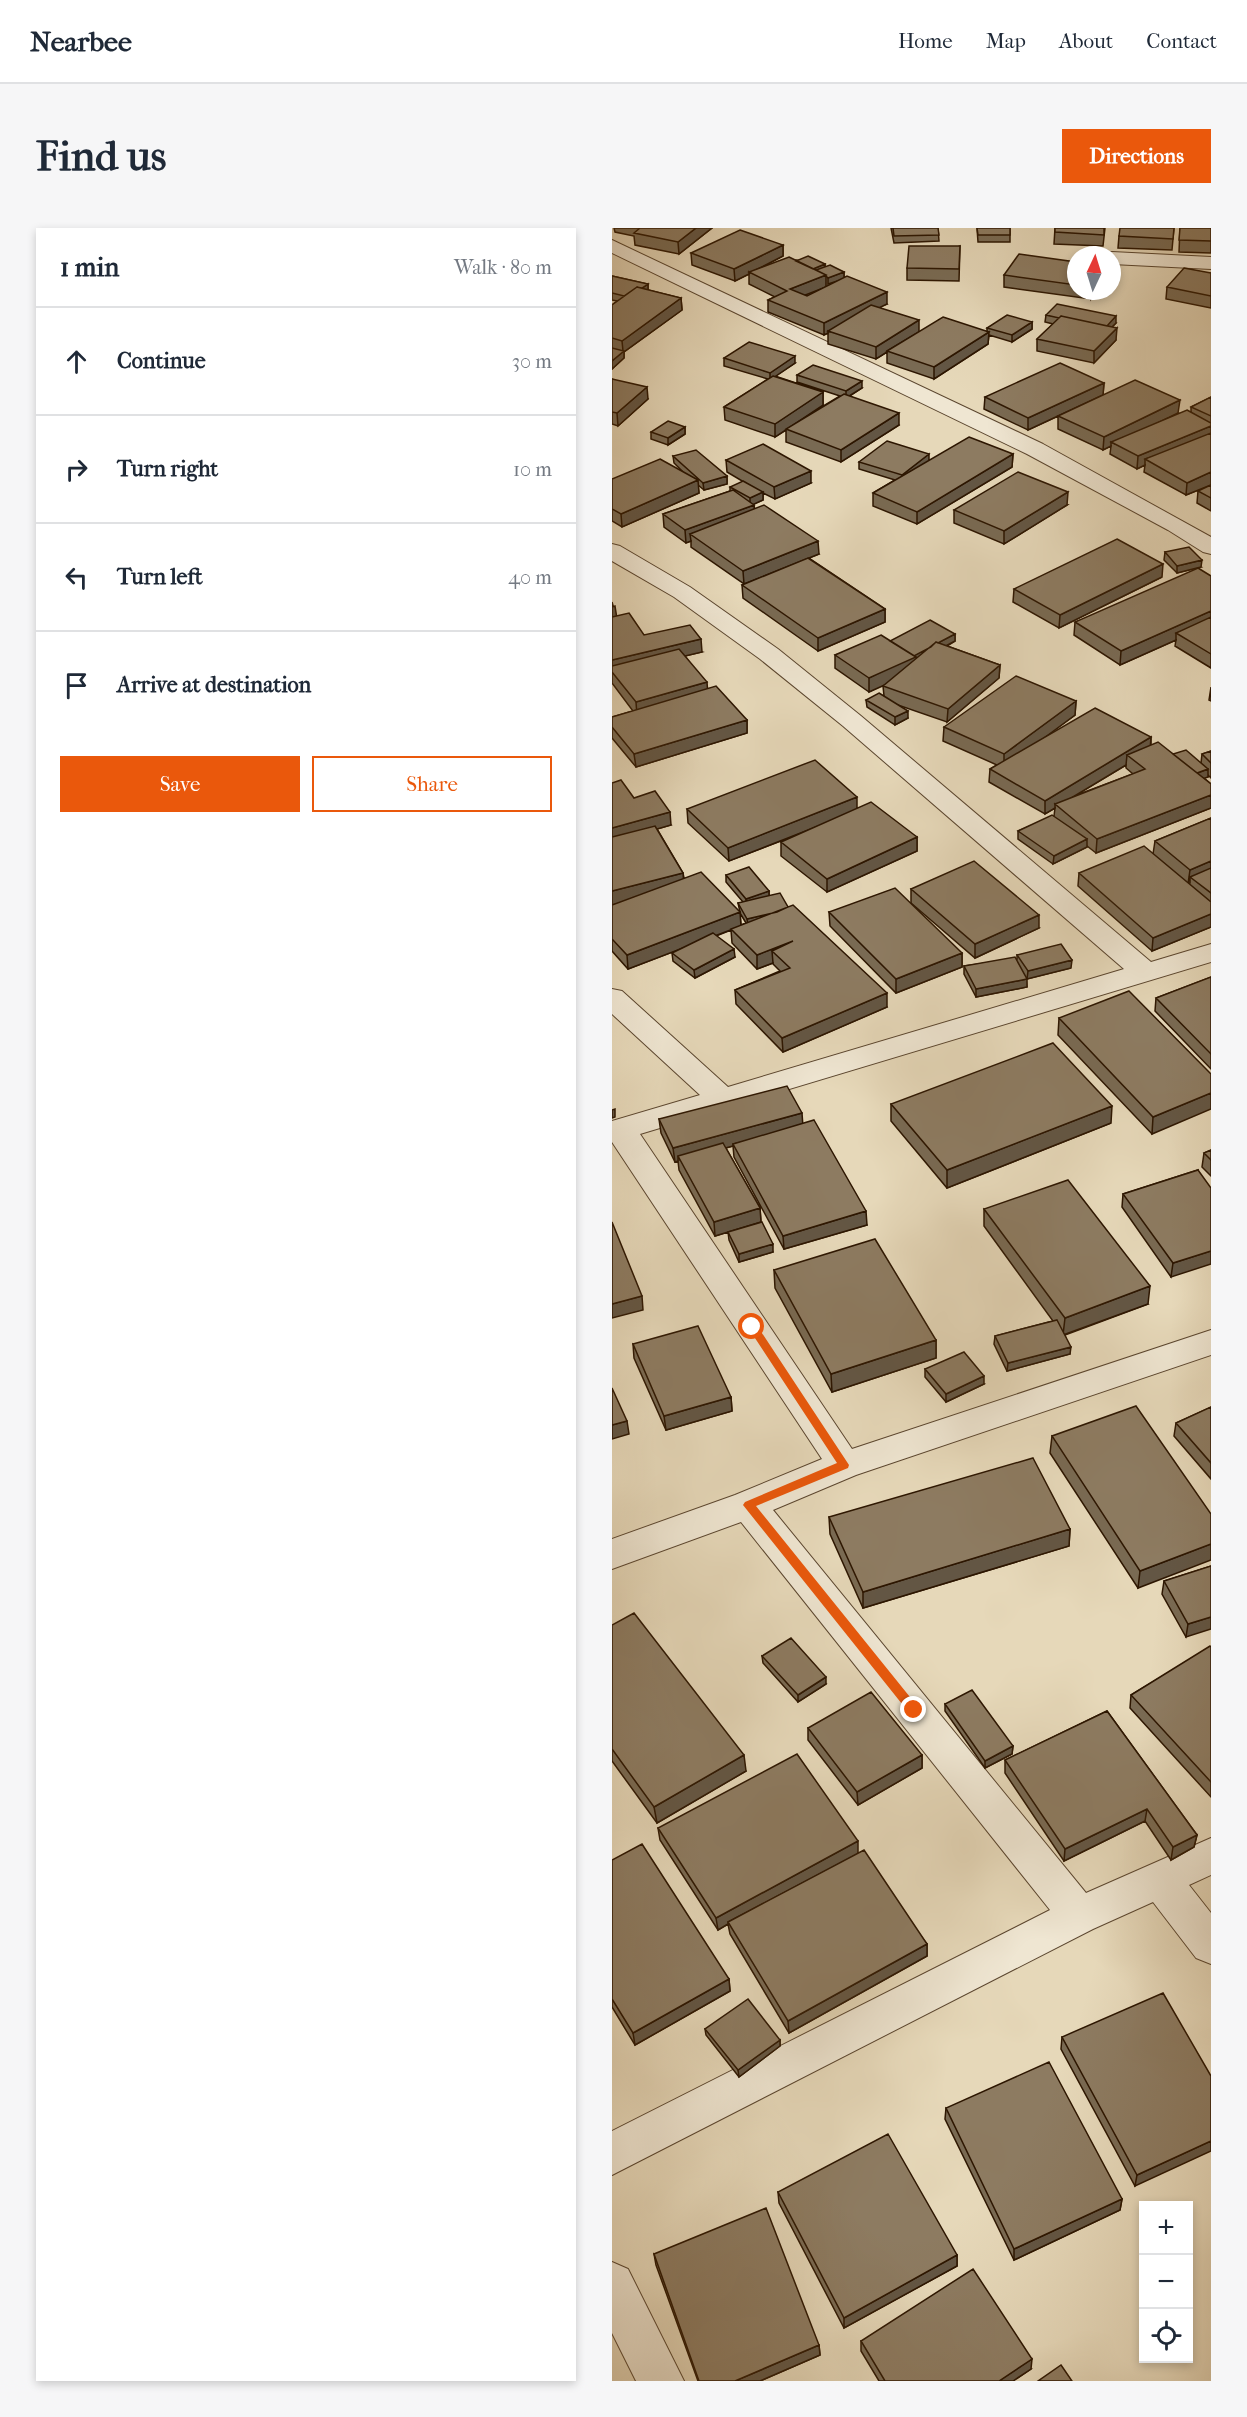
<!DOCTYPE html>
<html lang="en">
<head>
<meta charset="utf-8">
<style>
	:root { --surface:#fff; --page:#f6f6f7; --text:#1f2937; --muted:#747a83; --line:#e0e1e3; --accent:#ea580c }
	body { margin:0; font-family:"IM FELL French Canon",serif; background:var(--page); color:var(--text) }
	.controls { position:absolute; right:18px; bottom:18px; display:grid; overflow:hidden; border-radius:0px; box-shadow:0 3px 9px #0003 }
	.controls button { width:54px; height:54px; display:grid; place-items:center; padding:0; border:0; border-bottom:2px solid var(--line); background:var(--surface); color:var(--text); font:30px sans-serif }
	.compass { position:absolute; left:455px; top:18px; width:54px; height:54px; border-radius:50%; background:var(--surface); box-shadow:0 3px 9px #0003; rotate:4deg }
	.stop { position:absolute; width:18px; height:18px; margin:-14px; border:4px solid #ea580c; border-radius:50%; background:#fff }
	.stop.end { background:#ea580c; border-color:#fff; box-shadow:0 2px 6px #0008 }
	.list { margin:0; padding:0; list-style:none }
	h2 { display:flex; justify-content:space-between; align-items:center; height:78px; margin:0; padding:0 24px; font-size:26px }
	h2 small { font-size:20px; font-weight:400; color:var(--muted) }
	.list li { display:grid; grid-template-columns:39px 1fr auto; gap:18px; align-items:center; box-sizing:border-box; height:108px; padding:0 24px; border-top:2px solid var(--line) }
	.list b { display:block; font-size:22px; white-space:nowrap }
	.list em { font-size:20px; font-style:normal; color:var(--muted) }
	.actions { display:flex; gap:12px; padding:18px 24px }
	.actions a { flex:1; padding:14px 0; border:2px solid var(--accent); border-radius:0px; text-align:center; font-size:21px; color:var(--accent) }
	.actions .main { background:var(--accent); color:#fff }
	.icon { flex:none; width:33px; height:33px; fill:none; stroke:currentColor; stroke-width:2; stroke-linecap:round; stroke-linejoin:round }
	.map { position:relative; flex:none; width:599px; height:2153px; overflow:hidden; border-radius:0px }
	header { display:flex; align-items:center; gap:36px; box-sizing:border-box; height:84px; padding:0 30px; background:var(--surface); border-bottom:2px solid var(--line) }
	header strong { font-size:28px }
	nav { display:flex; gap:33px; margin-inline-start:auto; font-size:21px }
	.intro { display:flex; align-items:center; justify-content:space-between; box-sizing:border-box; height:144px; padding:0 36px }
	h1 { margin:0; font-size:42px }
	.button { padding:15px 27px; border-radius:0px; background:var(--accent); color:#fff; font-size:21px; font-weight:700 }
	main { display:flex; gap:36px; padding:0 36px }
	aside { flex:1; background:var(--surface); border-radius:0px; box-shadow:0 3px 9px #0003 }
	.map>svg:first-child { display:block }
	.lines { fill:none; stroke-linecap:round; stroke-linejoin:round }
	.street-casing { stroke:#5b462f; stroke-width:2 }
	.street { fill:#efe6d2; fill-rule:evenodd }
	.wall { fill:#796a53; stroke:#2d1601; stroke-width:1.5; fill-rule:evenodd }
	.shaded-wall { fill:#635644; stroke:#2d1601; stroke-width:1.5 }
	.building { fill:#8d7b61; stroke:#2d1601; stroke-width:1.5 }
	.route { fill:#ea580c }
</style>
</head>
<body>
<header>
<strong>Nearbee</strong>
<nav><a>Home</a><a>Map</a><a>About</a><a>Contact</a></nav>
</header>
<div class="intro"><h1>Find us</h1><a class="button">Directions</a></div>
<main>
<aside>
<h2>1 min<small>Walk · 80 m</small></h2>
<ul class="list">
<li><svg class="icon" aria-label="ahead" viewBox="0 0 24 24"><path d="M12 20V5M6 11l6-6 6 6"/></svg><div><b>Continue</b></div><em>30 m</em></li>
<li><svg class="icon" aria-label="right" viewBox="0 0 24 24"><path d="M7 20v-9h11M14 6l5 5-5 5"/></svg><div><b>Turn right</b></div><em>10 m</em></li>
<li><svg class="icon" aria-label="left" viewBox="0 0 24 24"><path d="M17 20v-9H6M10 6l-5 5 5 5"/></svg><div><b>Turn left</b></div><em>40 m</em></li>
<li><svg class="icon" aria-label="arrive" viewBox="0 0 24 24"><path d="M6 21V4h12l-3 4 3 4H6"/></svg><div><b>Arrive at destination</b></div></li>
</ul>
<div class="actions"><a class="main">Save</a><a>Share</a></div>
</aside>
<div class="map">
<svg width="599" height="2153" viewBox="0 0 599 2153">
	<rect width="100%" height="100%" fill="#e6d8b9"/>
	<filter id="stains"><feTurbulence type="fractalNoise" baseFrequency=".00333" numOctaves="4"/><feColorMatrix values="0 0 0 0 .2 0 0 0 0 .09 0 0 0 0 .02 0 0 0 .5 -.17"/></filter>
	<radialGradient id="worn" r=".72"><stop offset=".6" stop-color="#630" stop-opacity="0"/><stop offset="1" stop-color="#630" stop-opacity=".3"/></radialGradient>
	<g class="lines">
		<g class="street-casing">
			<path id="street" d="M0 12 431 216 599 309V326L591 324 556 302 415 226 0 25Z
				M500 24 599 29V41L500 36V27H492Z
				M0 316 8 318 78 359 166 421 249 488 539 734 599 716V734L28 906 240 1221 599 1102V1127L244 1247 161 1282 474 1665 599 1610V1647L577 1657 599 1685V1736L584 1730 541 1674 481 1701 0 1947V1903L438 1682 129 1294 0 1341V1311L123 1267 210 1231 0 914V893L88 867 0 786V761L10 763 116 859 512 741 231 498 148 431 62 369 0 333Z
				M0 2034 16 2041 72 2153H24L0 2105Z"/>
		</g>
		<use href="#street" class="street"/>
	</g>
	<path class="wall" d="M2 0H100L67 26 23 17 22 8 3 4Z
		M279 0H326L327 13 282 15Z
		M365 0H398V14H366Z
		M443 0H493L491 18 442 16Z
		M562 0 560 22 506 20 507 8Z
		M568 0H599V25L567 24Z
		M171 17V28L148 40 184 32 213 36V39L232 44V50L275 76 267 79 307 104H375V100L420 94V101L400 114 377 107 376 116 322 151 275 135V124L264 131 216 116V105L212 107 156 84V72L163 69 137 56V46L123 53 80 37 79 25Z
		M348 18 347 53 295 52V40Z
		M464 34V63H484L479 71 392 59V47Z
		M599 45V80L554 71 555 59Z
		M0 48 36 56V62L69 70 70 82 12 124V130L0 141V77L5 73 0 72Z
		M434 87 504 95 500 99 504 112 482 135 425 123V111L441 96 433 94Z
		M112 130 183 135 163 148 211 164V177L180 197 228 168 185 154V147L250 160 238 168 287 197 229 234 174 214V202L163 209 113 192 112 179 156 151 112 138Z
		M0 151 36 171 6 198 0 196Z
		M492 155 491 167 566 185 555 191 579 184V179L599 169V257L574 267 532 244 533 237 525 241 498 226 499 218 491 222 446 201V188L457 183 416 202 372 181 373 169Z
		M73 199V206L56 217 39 211V204Z
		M401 226 400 239 305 296 261 278V265L283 252 247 241V234L317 232Z
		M61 228 115 248V256L92 262 86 257 87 265 10 299 0 293V251L70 243 62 235Z
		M114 232 199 255 163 271 151 265V272L141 276 143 281 207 326 197 330 273 381V394L206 423 131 370 130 357 132 356 79 319V313L74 315 52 299 51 286 118 263V259L137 257 115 244Z
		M599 257V283L585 275 586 263Z
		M455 277 392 316 342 295V282Z
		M553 324 589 339 565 345 552 332Z
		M599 348V440L563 418 564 412 508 437 462 407 463 394Z
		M550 349 447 400 401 374 402 361Z
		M0 374 4 388 32 407 90 424 73 428 96 461 135 492V505L24 539 0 510V489L21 483 0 455Z
		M343 406V413L335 418 388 437 387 450 335 494 286 477 296 490 283 497 255 479 254 472 272 468 271 458 273 456 257 464 223 440V427Z
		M599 459V473L597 472Z
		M464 473 463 487 435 507 539 509V517L561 526 589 535 590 526 599 523V550L596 547V549L592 550 599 556V580L484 625 475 618V619L441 636 406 611V603L442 588 443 580 433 586 377 554 378 541 385 537 331 513 332 499ZM514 537V540L521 546 462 568Z
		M0 555 59 597 45 601 71 645 72 650 128 684 126 675 131 674 114 654V647L157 663V668L176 679 275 779 171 824 124 776 123 762 168 743 161 736V735L145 741 120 715 119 702 104 708 123 729 83 750 61 733 60 725 68 721 16 741 0 723ZM128 685 134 695 129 697Z
		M245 580 305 609V623L215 664 169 628V614L187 606 117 633 76 595 75 581Z
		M599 590V699L540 723 466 658 467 645 541 626 543 613Z
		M299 661 427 700 363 730 299 675Z
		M217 684 350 725V739L284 765 218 698Z
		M405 727 459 740 415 751 414 749 415 759 364 769 352 746V738L405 731Z
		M599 749V841L543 783 544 770Z
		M447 790 599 846 540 906 446 807Z
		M279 876 499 895 335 960 279 893Z
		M47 891 191 896 255 997 172 1021 122 929 121 918 114 920 148 980 149 994 161 1024 127 1034 117 1012 116 1004 103 1008 67 942 66 933 63 934 49 905Z
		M599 922V948L590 939 592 925Z
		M586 942 559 1049 510 979 511 966Z
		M372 981 536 1076 453 1107 458 1126 395 1143 382 1116 383 1108 441 1093 372 998Z
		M162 1042 324 1112V1130L220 1164 163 1060Z
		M21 1116 119 1169 120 1183 54 1202 22 1130Z
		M313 1141 372 1156 334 1174 313 1149Z
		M599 1179V1251L562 1208 564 1195Z
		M440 1208 599 1286 526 1360 438 1225Z
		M217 1289 458 1301 457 1318 251 1380 218 1306Z
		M599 1338 574 1409 550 1366 552 1353Z
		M0 1397 134 1543 45 1595 0 1533Z
		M599 1419V1569L518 1480 519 1467Z
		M150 1428 214 1456 186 1474 151 1435Z
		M333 1476 401 1518 400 1526 373 1540 333 1483Z
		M495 1483 585 1607 582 1619 559 1632 533 1593 452 1633 393 1545V1532Z
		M196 1500 310 1527V1540L246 1577 196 1512Z
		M46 1600 246 1625 315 1716V1728L177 1805 118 1706 116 1696 106 1702 48 1612Z
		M0 1632 117 1751 118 1763 23 1817 0 1779Z
		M93 1801 168 1812V1818L127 1849 94 1807Z
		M450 1809 599 1848 523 1958 449 1821Z
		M334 1880 510 1971 508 1982 402 2032 333 1891Z
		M166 1964 345 2027V2038L232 2100 167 1975Z
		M42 2026 207 2117 208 2127 148 2153H86L44 2037Z
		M249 2113 419 2141 401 2153H267L249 2123Z"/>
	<path class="shaded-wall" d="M84 0H100L67 26 66 14Z
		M171 17V28L138 45 137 44V46L123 53 122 41Z
		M213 36V43L198 42Z
		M232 44V51L216 56V50Z
		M214 47V59L178 73V61Z
		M36 56V63L17 70Z
		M479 63H484L479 71Z
		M275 64V76L218 104 216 103V105L212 107V95Z
		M69 70 70 82 12 124V130L0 141V133L11 123 10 113Z
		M504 88V95L493 106V99Z
		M307 92V104L275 123V124L264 131V119Z
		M420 94V101L400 114V107Z
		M505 100 504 112 482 135V123Z
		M377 104 376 116 322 151V139Z
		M183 128V135L158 152V145Z
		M250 153V160L234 170V163Z
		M492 155 491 167 416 202V190Z
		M35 159 36 171 6 198 5 185Z
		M211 164V177L163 209V196Z
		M568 172 566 185 503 216 499 214V218L491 222 492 209Z
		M287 185V197L229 234V222Z
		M599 198V210L533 231V237L525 241 526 228Z
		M73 199V206L56 217V210Z
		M317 226V233L290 254V247Z
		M401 226 400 239 305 296V284Z
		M199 243V255L163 271 162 259Z
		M599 244V257L574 267 575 255Z
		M115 248V256L92 262 91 255Z
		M86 252 87 265 10 299 9 286Z
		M151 264V272L138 278V270Z
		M456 264 455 277 392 316V303Z
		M142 277 143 290 78 306 79 313 74 315 73 302Z
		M206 313 207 326 132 356 131 343Z
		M590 332 589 339 565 345V338Z
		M551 336 550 349 447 400 448 387Z
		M3 378 5 391 0 392V379Z
		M273 381V394L206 423V410Z
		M599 383V396L564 405V412L508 437 509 423Z
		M343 406V413L304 434V443L257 464V450Z
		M89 411 90 424 1 445 0 444V432Z
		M388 437 387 450 335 494 336 481Z
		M95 454 96 468 25 488 24 474Z
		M464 473 463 487 392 540V526Z
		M296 483V490L283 497V489Z
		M135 492V505L24 539 22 526Z
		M539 509 538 523 515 527 514 537 446 578 443 576V580L433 586V573Z
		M596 541V549L582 554 583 546Z
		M599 567V580L484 625 485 611Z
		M245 569V583L117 633 116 620Z
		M58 584 59 597 0 614V600Z
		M305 609V623L215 664V651Z
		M475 611V619L441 636 442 628Z
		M599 633V646L578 649V655L576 656 578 642Z
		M71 645 72 658 0 677V663Z
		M157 663V671L135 679 134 671Z
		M177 681 136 698 135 691Z
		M128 684 129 698 16 741 15 727Z
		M599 686V699L540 723 541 710Z
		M427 687V700L363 730V716Z
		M181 713 160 723 161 735 145 741V727Z
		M122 721 123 729 83 750 82 742Z
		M350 725V739L284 765V751Z
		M460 732 459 740 415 751 416 743Z
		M415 751V759L364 769V761Z
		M275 765V779L171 824 170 810Z
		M599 865V881L540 906 541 889Z
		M500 878 499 895 335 960V942Z
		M3 881V889L0 890V882Z
		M190 885 191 899 121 916V918L68 932 66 928V933L63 934 61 920Z
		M148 980 149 994 103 1008 102 994Z
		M254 983 255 997 172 1021 171 1008Z
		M161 1016V1024L127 1034V1026Z
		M599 1023V1036L559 1049 561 1035Z
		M538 1058 536 1076 451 1107 453 1090Z
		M30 1068 31 1082 0 1090V1076Z
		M324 1112V1130L220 1164 219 1146Z
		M459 1119 458 1126 395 1143 396 1135Z
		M372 1148V1156L334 1174V1166Z
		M119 1169 120 1183 54 1202 52 1188Z
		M15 1193 17 1206 0 1211V1197Z
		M458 1301 457 1318 251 1380V1364Z
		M599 1316V1332L526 1360 528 1343Z
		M599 1389V1401L574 1409 576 1396Z
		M214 1449V1456L186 1474V1467Z
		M401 1518 400 1526 373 1540V1533Z
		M132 1527 134 1543 45 1595 42 1579Z
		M310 1527V1540L246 1577 245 1564Z
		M535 1581 533 1593 452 1633 453 1621Z
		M585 1607 582 1619 559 1632 561 1619Z
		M246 1613V1626L116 1694V1696L106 1702 104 1690Z
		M315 1716V1728L177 1805 176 1793Z
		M117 1751 118 1763 23 1817 21 1805Z
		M168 1812V1818L127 1849 126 1842Z
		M599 1913V1923L523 1958 525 1947Z
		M510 1971 508 1982 402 2032V2021Z
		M345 2027V2038L232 2100V2090Z
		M207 2117 208 2127 148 2153H123Z
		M420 2131 419 2141 401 2153H387Z"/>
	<path class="building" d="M28 0H84L66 14 22 5Z
		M281 0H326L327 7 282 8Z
		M365 0H398V7H366Z
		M443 0H492V7L443 4Z
		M508 0H562L561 11 507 8Z
		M568 0H599V13L567 12Z
		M128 2 171 17 122 41 79 25Z
		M297 18H348L347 41 295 40Z
		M407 26 464 34V57L392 47Z
		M196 28 213 36 201 41 184 33Z
		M177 29 214 47 178 61 195 68 235 48 275 64 212 95 156 72 175 63 137 44Z
		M218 37 232 44 216 50 214 48V47L204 42Z
		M572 40 599 45V68L555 59Z
		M0 48 36 56 30 60 25 59 12 68 0 65Z
		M25 59 69 70 10 113 0 110V77Z
		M445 76 504 88 495 98 449 88 447 90 434 87Z
		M259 77 307 92 264 119 216 103Z
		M395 87 420 94 400 107 375 100Z
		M449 88 505 100 482 123 425 111Z
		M331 89 377 104 322 139 275 123Z
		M137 114 183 128 158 145 112 130Z
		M0 120 12 123 0 133Z
		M448 135 492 155 416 190 373 169Z
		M201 137 250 153 234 163 185 147Z
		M161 148 211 164 163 196 112 179Z
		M0 151 35 159 5 185 0 184Z
		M523 152 568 172 492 209 446 188Z
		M232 166 287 185 229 222 174 201Z
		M599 169V188L579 179Z
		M575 182 599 195V198L526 228 499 214Z
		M56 193 73 199 56 210 39 204Z
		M599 205V244L575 255 533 231Z
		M357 209 401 226 305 284 261 265Z
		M275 213 317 226 290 247 247 234Z
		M151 216 199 243 162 259 114 232Z
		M84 222 115 248 91 255 61 228Z
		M48 231 86 252 9 286 0 281V251Z
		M406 244 456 264 392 303 342 282Z
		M131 253 151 264 138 270 118 259Z
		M599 257V270L586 263Z
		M121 262 142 277 73 302 51 286Z
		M152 277 206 313 131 343 78 306Z
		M505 311 551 336 448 387 402 361Z
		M577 319 590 332 565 338 553 324Z
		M196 330 273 381 206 410 130 357Z
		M586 340 599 348V383L509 423 463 394Z
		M17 385 32 407 78 397 89 411 0 432V389Z
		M599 389V426L564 405Z
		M318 392 343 406 326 415 324 414 319 419 302 428 278 413Z
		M269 407 304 429 257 450 223 427Z
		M324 414 388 437 336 481 271 458Z
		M67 421 95 454 24 474 0 444V438Z
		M404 448 464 473 392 526 332 499Z
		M104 458 135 492 22 526 0 499V489Z
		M267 465 296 483 283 489 254 472Z
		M483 480 539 509 433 573 378 541Z
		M546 514 599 556V567L485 611 443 576 533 541 515 527Z
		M574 522 596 541 585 545 561 526Z
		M599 523V535L590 526Z
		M203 532 245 569 116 620 75 581Z
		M9 552 22 570 43 563 58 584 0 600V555Z
		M259 574 305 609 215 651 169 614Z
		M440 587 475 611 442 628 406 603Z
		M599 590V633L578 642 543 613Z
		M43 598 71 645 0 663V609Z
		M532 618 599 674V686L541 710 467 645Z
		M362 633 427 687 363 716 299 661Z
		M137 639 157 663 134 671 114 647Z
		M599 640V665L578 649Z
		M89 644 128 684 15 727 0 711V677Z
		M283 660 350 725 284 751 217 684Z
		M168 665 176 679 165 684 135 691 126 675Z
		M181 677 275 765 170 810 123 762 178 740 160 723 181 713 145 727 119 701Z
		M101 705 122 721 82 742 60 725Z
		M449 716 460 732 416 743 405 727Z
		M403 729 415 751 364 761 352 738Z
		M599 749V826L544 770Z
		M517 763 599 846V865L541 889 447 790Z
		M441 815 500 878 335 942 279 876Z
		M175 858 190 885 61 920 47 891Z
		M202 892 254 983 171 1008 121 916Z
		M111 915 148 980 102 994 66 928Z
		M599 922V932L592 925Z
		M586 942 599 960V1023L561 1035 511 966Z
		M456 952 538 1058 453 1090 372 981Z
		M0 994 30 1068 0 1076Z
		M150 994 161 1016 127 1026 116 1004Z
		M263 1011 324 1112 219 1146 162 1042Z
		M445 1092 459 1119 396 1135 383 1108Z
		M86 1098 119 1169 52 1188 21 1116Z
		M352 1124 372 1148 334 1166 313 1141Z
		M0 1160 15 1193 0 1197Z
		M524 1178 599 1286V1316L528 1343 440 1208Z
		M599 1179V1235L564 1195Z
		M421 1230 458 1301 251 1364 217 1289Z
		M599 1338V1389L576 1396 552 1353Z
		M22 1385 132 1527 42 1579 0 1521V1397Z
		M179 1410 214 1449 186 1467 150 1428Z
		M598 1418 599 1419V1554L519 1467Z
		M360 1462 401 1518 373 1533 333 1476Z
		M259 1464 310 1527 245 1564 196 1500Z
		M495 1483 585 1607 561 1619 535 1581 453 1621 393 1532Z
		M185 1526 246 1613 104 1690 46 1600Z
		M30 1616 117 1751 21 1805 0 1771V1632Z
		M252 1622 315 1716 176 1793 116 1694Z
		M551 1765 599 1848V1913L525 1947 450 1809Z
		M136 1771 168 1812 126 1842 93 1801Z
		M437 1834 510 1971 402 2021 334 1880Z
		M276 1906 345 2027 232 2090 166 1964Z
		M154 1980 207 2117 123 2153H87L42 2026Z
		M361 2041 420 2131 387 2153H273L249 2113Z
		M449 2137 460 2153H426Z"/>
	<path class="route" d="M140 1095 144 1096 237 1237 236 1240 144 1278 306 1479V1486H298L131 1277 133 1274 225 1235 137 1101 135 1099Z"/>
	<rect width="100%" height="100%" filter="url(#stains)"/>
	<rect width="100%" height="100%" fill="url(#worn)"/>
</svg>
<div class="controls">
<button>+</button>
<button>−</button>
<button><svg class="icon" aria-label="locate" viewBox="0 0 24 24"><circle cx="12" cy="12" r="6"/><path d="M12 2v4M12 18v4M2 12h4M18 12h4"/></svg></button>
</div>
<svg class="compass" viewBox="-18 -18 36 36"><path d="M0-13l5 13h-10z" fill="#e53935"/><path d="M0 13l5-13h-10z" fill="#747a83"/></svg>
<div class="stop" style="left:140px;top:1099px"></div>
<div class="stop end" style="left:302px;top:1482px"></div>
</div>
</main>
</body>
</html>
